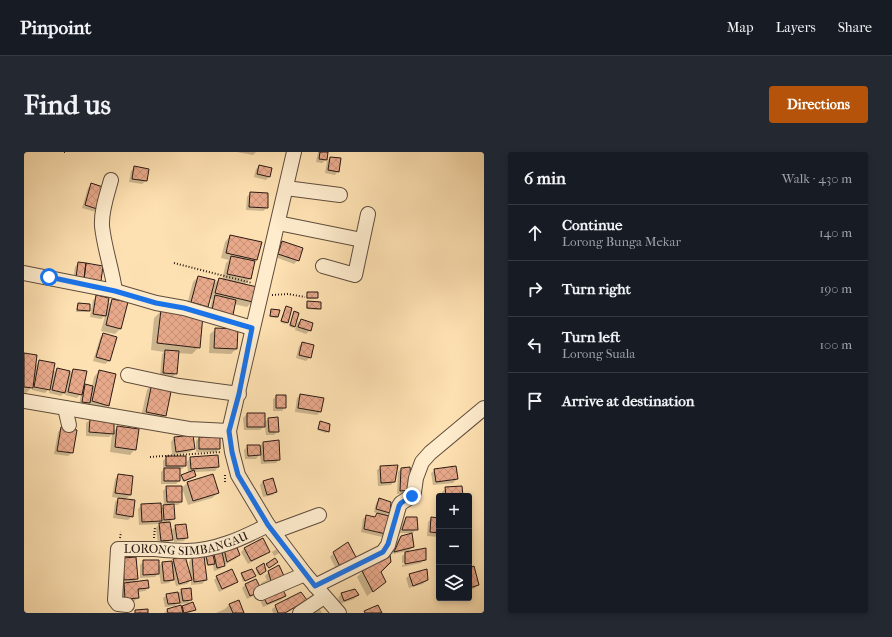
<!DOCTYPE html>
<html lang="en">
<head>
<meta charset="utf-8">
<style>
	:root { --surface:#171b24; --page:#242831; --text:#f1f3f6; --muted:#9ea1a6; --line:#363941; --accent:#b45309 }
	body { margin:0; font-family:"IM FELL French Canon",serif; background:var(--page); color:var(--text) }
	.controls { position:absolute; right:12px; bottom:12px; display:grid; overflow:hidden; border-radius:4px; box-shadow:0 2px 6px #0003 }
	.controls button { width:36px; height:36px; display:grid; place-items:center; padding:0; border:0; border-bottom:1px solid var(--line); background:var(--surface); color:var(--text); font:20px sans-serif }
	.stop { position:absolute; width:12px; height:12px; margin:-9px; border:3px solid #1a73e8; border-radius:50%; background:#fff }
	.stop.end { background:#1a73e8; border-color:#fff; box-shadow:0 1px 4px #0008 }
	.list { margin:0; padding:0; list-style:none }
	h2 { display:flex; justify-content:space-between; align-items:center; height:52px; margin:0; padding:0 16px; font-size:17px }
	h2 small { font-size:13px; font-weight:400; color:var(--muted) }
	.list li { display:grid; grid-template-columns:26px 1fr auto; gap:12px; align-items:center; box-sizing:border-box; height:56px; padding:0 16px; border-top:1px solid var(--line) }
	.list b { display:block; font-size:15px; white-space:nowrap }
	.list p { margin:0; font-size:13px; white-space:nowrap; color:var(--muted) }
	.list em { font-size:13px; font-style:normal; color:var(--muted) }
	.icon { flex:none; width:22px; height:22px; fill:none; stroke:currentColor; stroke-width:2; stroke-linecap:round; stroke-linejoin:round }
	.map { position:relative; flex:none; width:460px; height:461px; overflow:hidden; border-radius:4px }
	header { display:flex; align-items:center; gap:24px; box-sizing:border-box; height:56px; padding:0 20px; background:var(--surface); border-bottom:1px solid var(--line) }
	header strong { font-size:19px }
	nav { display:flex; gap:22px; margin-inline-start:auto; font-size:14px }
	.intro { display:flex; align-items:center; justify-content:space-between; box-sizing:border-box; height:96px; padding:0 24px }
	h1 { margin:0; font-size:28px }
	.button { padding:10px 18px; border-radius:4px; background:var(--accent); color:#fff; font-size:14px; font-weight:700 }
	main { display:flex; gap:24px; padding:0 24px }
	aside { flex:1; background:var(--surface); border-radius:4px; box-shadow:0 2px 6px #0003 }
	.map>svg:first-child { display:block }
	.shadow { fill:#0003; fill-rule:evenodd }
	.building { fill:url(#building-cross-hatch); stroke:#2a1a14 }
	.lines { fill:none; stroke-linecap:round; stroke-linejoin:round }
	.minor-casing { stroke:#5f4c3c; stroke-width:16 }
	.path { stroke:#2a1a14; stroke-width:2; stroke-dasharray:1 2; stroke-linecap:butt }
	.minor { stroke:#feeccd; stroke-width:14 }
	.route { stroke:#1a73e8; stroke-width:5 }
	.labels { text-anchor:middle; dominant-baseline:central; stroke-width:3; stroke-linejoin:round; paint-order:stroke }
	.street-label { font-size:12px; fill:#2a1a14; stroke:#feeccd }
</style>
</head>
<body>
<header>
<strong>Pinpoint</strong>
<nav><a>Map</a><a>Layers</a><a>Share</a></nav>
</header>
<div class="intro"><h1>Find us</h1><a class="button">Directions</a></div>
<main>
<div class="map">
<svg width="460" height="461" viewBox="0 0 460 461">
	<defs>
		<pattern id="building-cross-hatch" width="8" height="8" patternUnits="userSpaceOnUse"><rect width="8" height="8" fill="#e8a98b"/><path d="M0 0l8 8M0 8l8-8" fill="none" stroke="#c79177"/></pattern>
	</defs>
	<rect width="100%" height="100%" fill="#fee1b2"/>
	<filter id="stains"><feTurbulence type="fractalNoise" baseFrequency=".005" numOctaves="4"/><feColorMatrix values="0 0 0 0 .2 0 0 0 0 .09 0 0 0 0 .02 0 0 0 .5 -.17"/></filter>
	<radialGradient id="worn" r=".72"><stop offset=".6" stop-color="#630" stop-opacity="0"/><stop offset="1" stop-color="#630" stop-opacity=".3"/></radialGradient>
	<path class="shadow" d="M213 0H232L229 3Z
		M294 0H303L302 8 298 11 292 10Z
		M306 6 314 19 311 23 301 21 303 9Z
		M235 14 245 25 242 28 230 25 232 17Z
		M111 15 122 29 118 32 105 30 107 19Z
		M68 32 75 57 72 60 58 56 64 36Z
		M226 41 243 56 239 59 222 58 223 45Z
		M206 84 233 108 229 111 226 127 220 133 228 150 223 155 210 152 208 163 185 161 188 147 186 146 184 154 178 160 162 156 169 130 174 125 189 133 195 127 198 128 202 111 205 108 197 106 201 90Z
		M259 91 274 108 270 112 251 105 255 94Z
		M54 111 73 132 49 129 51 115Z
		M283 141 293 146 292 147H282V143Z
		M73 145 83 153 89 148 96 177 91 182 77 179 81 164 77 167 66 165 69 148Z
		M284 150 296 156 295 158 282 157V152Z
		M54 152 65 153V159L63 160H52L53 153Z
		M262 155 263 170 261 172 256 170Z
		M247 158 254 165 252 166 245 165Z
		M137 159 175 195 168 202 154 201 152 221 149 225 136 224 138 202 140 200 127 198 130 166Z
		M270 160V174L269 176 265 174Z
		M277 168 286 178 282 182 271 178 273 171Z
		M192 177 213 178 212 197 207 202 185 201 186 182Z
		M79 182 91 186 85 209 81 212 69 209 76 186Z
		M278 191 286 205 282 209 272 206 275 194Z
		M0 202 11 214 16 209 28 222 33 217 44 223 49 218 58 237 62 233 68 234 70 225 75 219 84 253 79 258 55 253 57 242 53 246 41 243 42 239 37 244 25 241 26 236 21 241 8 238V235L2 241H0ZM6 233 24 236V238L5 235Z
		M128 232 141 263 136 269 117 265 123 238Z
		M276 243 296 260 293 263 271 260 273 246Z
		M253 244 261 255 258 259H249V247Z
		M223 262H240V271L244 267 253 266 254 279 250 283H242L241 274 236 278H220L219 266Z
		M66 268 89 269V280L94 275 111 297 106 303 86 300 88 282 85 285 62 284V271Z
		M296 270 304 279 302 281 293 278Z
		M37 276 52 279 48 301 44 304 30 302 34 280Z
		M150 286 170 297 166 300 148 303 147 290Z
		M175 286 195 297 192 300H172V289Z
		M239 291 255 307 252 311 237 312 236 302 232 307H221L220 298 224 294 235 295Z
		M193 304 194 315 191 319 170 320 171 324 170 325 159 330 157 326 164 322 163 310 166 306Z
		M142 305 161 314 158 317H155V329L152 332H137V320L139 318V309Z
		M357 315 370 329 367 333 354 334 353 318Z
		M385 316 383 341 373 342 374 320 377 317Z
		M411 318 433 327 429 331 409 333 407 321Z
		M94 323 108 325 106 343 101 348 108 364 104 368 89 366 91 350 95 346 88 345 91 327Z
		M239 329 252 339 249 343 239 345 236 333Z
		M164 330 194 341 188 346 164 353 158 336Z
		M143 335 157 350 154 353H149L150 367 145 370 147 387 144 391 134 392 132 376 135 372 115 373 114 357 118 353 136 357 140 354 139 339Z
		M422 336 438 344H419L418 340Z
		M356 347 365 361 361 364V382L358 385 337 380 339 367 342 364 350 366 354 362 350 360 352 351Z
		M382 366 392 377 389 381H375L379 370Z
		M408 366 415 367V385L403 384 404 370Z
		M152 374 163 385 160 389 150 390 148 378Z
		M377 385 389 395 383 400 401 407 397 411 378 415V413L398 409V407L378 411V404L384 399 368 402 373 389Z
		M221 396 245 400 241 403 224 412 217 400Z
		M254 396 257 400 250 404 248 400Z
		M200 398 215 403 211 407 200 413 196 417 190 419 189 413 183 414 181 406 183 405H188Z
		M310 401 333 408 313 419 306 405Z
		M161 405 166 421 165 410 168 406 179 405 182 428 178 432 167 433V428L163 432 152 434 150 427 145 431 137 432 135 421 131 425 116 426V413L120 409 134 415 138 411 148 410Z
		M365 405 355 420 361 430 343 444 333 425 338 420Z
		M96 411 113 427 109 431 124 436 121 439 113 440 114 446 110 449 98 450 97 435 102 431H97Z
		M233 417 239 420 234 423 232 418Z
		M445 417 454 433 451 436 445 438Z
		M245 420 258 423 238 437 237 431 243 428 241 424Z
		M218 422 230 424 219 430 217 423Z
		M386 423 403 428 399 432 385 436 382 426Z
		M193 425 213 430 209 433 195 440 190 428Z
		M232 428 233 442 223 447 218 436 221 433Z
		M158 438 167 447 164 451 156 452 155 450 151 454 141 455 139 446 143 443H153Z
		M331 438 334 443 330 447 316 452 314 446 317 442Z
		M261 444 257 448 239 455 236 448 240 445Z
		M419 446H428L420 449Z
		M282 448 278 452 262 461H249L248 457 252 454Z
		M205 453 219 461H192L201 457Z
		M294 454 298 461H284Z
		M158 455 171 458 165 461H140L143 458 157 457Z"/>
	<path class="building" d="M296 0H304L303 8 295 7Z
		M306 5 317 6 315 20 304 18Z
		M235 13 248 16 246 25 233 22Z
		M110 14 125 17 123 29 108 27Z
		M67 31 82 36 76 58 61 53Z
		M226 40 244 41V56L225 55Z
		M206 83 238 90 233 108 202 101Z
		M258 89 279 96 275 109 254 102Z
		M207 104 231 109 227 127 203 122Z
		M54 110 62 111 60 127 52 126Z
		M62 111 79 114 77 129 60 127Z
		M174 124 191 128 184 155 167 150Z
		M195 126 233 135 229 150 191 141Z
		M283 140H294V146H283Z
		M72 143 85 146 82 164 69 162Z
		M191 143 212 148 209 163 188 158Z
		M88 147 104 150 97 177 82 173Z
		M283 149 297 150V157L283 156Z
		M54 151 66 152V159L53 158Z
		M262 154 268 156 264 171 257 169Z
		M247 157 256 158 254 165 246 164Z
		M137 158 179 163 176 196 133 191Z
		M270 159 275 161 271 175 266 173Z
		M277 167 289 171 287 179 274 175Z
		M191 176 214 177 213 197 190 196Z
		M79 181 93 185 86 209 72 205Z
		M278 190 290 193 287 206 275 203Z
		M141 198 155 199 153 222 139 221Z
		M0 201 13 203 9 236 0 235Z
		M15 208 31 211 26 238 10 235Z
		M33 216 46 219 41 241 28 238Z
		M49 217 63 219 58 243 44 240Z
		M75 218 92 222 85 254 68 249Z
		M128 231 148 235 142 264 122 260Z
		M61 232 69 234 66 251 58 250Z
		M276 242 300 246 297 260 274 256Z
		M252 243H262V256H252Z
		M223 261H241V275H223Z
		M254 265 255 280H245L244 266Z
		M66 267 90 268V282L65 280Z
		M296 269 306 272 305 280 294 277Z
		M93 274 115 277 112 298 91 295Z
		M37 275 53 278 49 301 33 299Z
		M169 283 171 297 152 300 150 285Z
		M175 285H196V297H175Z
		M255 288 256 308 240 309 239 290Z
		M223 293H236L237 303 224 304Z
		M194 303 195 315 167 317 166 305Z
		M142 304H162V314H142Z
		M374 313 371 330 357 331 356 314Z
		M432 314 434 327 412 330 410 317Z
		M386 315 388 338 376 339 377 316Z
		M140 316H156V329H140Z
		M170 318 172 324 160 329 157 323Z
		M94 322 109 324 107 343 91 341Z
		M189 322 195 341 169 349 163 330Z
		M249 326 253 340 243 343 239 329Z
		M142 334H158V350H143Z
		M438 334 439 344H422L421 335Z
		M94 346 111 348 109 365 92 362Z
		M355 346 367 350 366 361 352 357Z
		M137 351 138 369 118 370 117 352Z
		M150 352 151 367 140 368 139 353Z
		M353 361 365 364 362 382 340 377 342 363 351 365Z
		M382 365H393L394 378H378Z
		M407 365 415 366V381L406 380Z
		M146 370 149 388 137 389 135 371Z
		M162 372 164 386 153 387 151 373Z
		M388 381 390 395 370 400 377 384Z
		M239 386 246 400 227 409 220 396Z
		M324 390 334 409 317 417 309 400Z
		M211 391 216 403 203 410 200 397Z
		M402 396V408L381 412V400Z
		M198 400 201 414 193 416 190 402Z
		M189 403 191 412 184 413 182 404Z
		M366 403 367 410 357 420 362 430 349 440 338 419Z
		M161 404 168 428 155 432 149 407Z
		M180 404 183 428 170 430 168 405Z
		M112 405 114 427 100 428 99 406Z
		M251 406 254 410 245 416 242 412Z
		M119 408H135V422L119 423Z
		M148 409 150 428 140 429 138 410Z
		M240 411 242 419 236 423 232 416Z
		M255 413 260 424 248 432 244 419Z
		M450 414 455 433 445 436V416Z
		M208 417 214 430 198 437 192 424Z
		M228 417 232 424 221 429 217 421Z
		M403 417 404 428 389 434 385 422Z
		M232 427 238 439 226 444 221 432Z
		M124 428 125 436 114 437 115 446 101 447 100 431Z
		M167 436 168 448 159 449 157 437Z
		M258 436 262 444 243 452 239 444Z
		M331 437 335 443 320 449 317 441Z
		M154 440 156 451 144 452 142 442Z
		M277 440 283 448 261 461H254L251 453Z
		M215 448 220 461H209L205 452Z
		M169 450 172 458 160 461 158 454Z
		M157 453 159 461H144L143 457Z
		M354 453 358 461H341L340 459Z
		M124 457V461H111V458Z"/>
	<g class="lines">
		<g class="minor-casing">
			<g id="minor">
				<path d="M270 0 205 279 208 300 214 323 244 373 281 422 315 461"/>
				<path d="M87 28C83 43 77 59 78 74 80 95 88 117 91 139"/>
				<path d="M262 36 316 43"/>
				<path d="M254 71 338 88"/>
				<path d="M299 114 331 123 344 62"/>
				<path d="M0 121 91 139 132 151 160 156 228 176"/>
				<path d="M104 223 155 234 215 242"/>
				<path d="M0 249 165 277 205 279"/>
				<path d="M41 256 45 273"/>
				<path d="M249 380 295 363"/>
				<path d="M291 434 359 400 364 393 375 354 377 351 388 344 390 340 392 326 398 310 406 301 460 256"/>
				<path d="M237 441 281 422"/>
				<path id="s1" d="M103 453 94 452 91 448 94 397C106 397 119 397 131 397 141 398 152 399 162 399 191 399 219 386 244 373"/>
				<path d="M276 461 300 445"/>
			</g>
		</g>
		<path class="path" d="M40 0H41
			M150 111 228 131
			M248 143 264 142 281 145
			M126 305 197 300
			M201 323V331
			M96 386 97 380
			M130 386 131 375"/>
		<use href="#minor" class="minor"/>
	</g>
	<g class="lines">
		<path class="route" d="M25 125 91 139 132 151 160 156 228 176 215 242 205 279 208 300 214 323 244 373 291 434 359 400 364 392 375 354 377 351 388 344"/>
	</g>
	<g class="labels">
		<g class="street-label">
			<text stroke="none"><textPath href="#s1" startOffset="134">LORONG SIMBANGAU</textPath></text>
		</g>
	</g>
	<rect width="100%" height="100%" filter="url(#stains)"/>
	<rect width="100%" height="100%" fill="url(#worn)"/>
</svg>
<div class="controls">
<button>+</button>
<button>−</button>
<button><svg class="icon" aria-label="layers" viewBox="0 0 24 24"><path d="M12 4l9 5-9 5-9-5zM3 14l9 5 9-5"/></svg></button>
</div>
<div class="stop" style="left:25px;top:125px"></div>
<div class="stop end" style="left:388px;top:344px"></div>
</div>
<aside>
<h2>6 min<small>Walk · 430 m</small></h2>
<ul class="list">
<li><svg class="icon" aria-label="ahead" viewBox="0 0 24 24"><path d="M12 20V5M6 11l6-6 6 6"/></svg><div><b>Continue</b><p>Lorong Bunga Mekar</p></div><em>140 m</em></li>
<li><svg class="icon" aria-label="right" viewBox="0 0 24 24"><path d="M7 20v-9h11M14 6l5 5-5 5"/></svg><div><b>Turn right</b></div><em>190 m</em></li>
<li><svg class="icon" aria-label="left" viewBox="0 0 24 24"><path d="M17 20v-9H6M10 6l-5 5 5 5"/></svg><div><b>Turn left</b><p>Lorong Suala</p></div><em>100 m</em></li>
<li><svg class="icon" aria-label="arrive" viewBox="0 0 24 24"><path d="M6 21V4h12l-3 4 3 4H6"/></svg><div><b>Arrive at destination</b></div></li>
</ul>
</aside>
</main>
</body>
</html>
